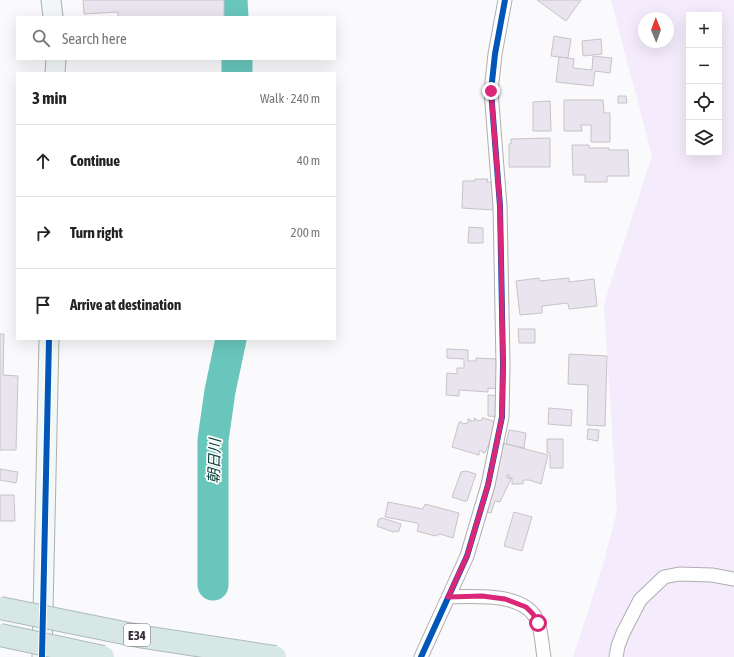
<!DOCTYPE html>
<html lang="en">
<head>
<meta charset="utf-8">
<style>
	:root { --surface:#fff; --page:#f6f6f6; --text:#222; --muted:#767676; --line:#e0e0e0 }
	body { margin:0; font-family:"Asap Condensed","Noto Sans JP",sans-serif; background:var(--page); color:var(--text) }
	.controls { position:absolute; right:12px; top:12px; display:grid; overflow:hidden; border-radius:0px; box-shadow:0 4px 16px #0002 }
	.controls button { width:36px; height:36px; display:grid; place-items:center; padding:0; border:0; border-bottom:1px solid var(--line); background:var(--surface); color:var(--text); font:20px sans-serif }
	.compass { position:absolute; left:638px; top:12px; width:36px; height:36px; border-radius:50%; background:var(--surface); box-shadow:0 4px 16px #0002; rotate:359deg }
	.stop { position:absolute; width:12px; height:12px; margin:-9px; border:3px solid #db2777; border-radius:50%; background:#fff }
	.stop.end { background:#db2777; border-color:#fff; box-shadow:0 1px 4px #0008 }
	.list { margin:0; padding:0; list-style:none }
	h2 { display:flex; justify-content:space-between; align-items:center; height:52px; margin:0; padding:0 16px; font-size:17px }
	h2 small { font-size:13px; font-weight:400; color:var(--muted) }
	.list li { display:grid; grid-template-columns:26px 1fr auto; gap:12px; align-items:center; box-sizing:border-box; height:72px; padding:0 16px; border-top:1px solid var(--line) }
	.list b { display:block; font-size:15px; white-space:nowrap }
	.list em { font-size:13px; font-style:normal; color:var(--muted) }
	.icon { flex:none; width:22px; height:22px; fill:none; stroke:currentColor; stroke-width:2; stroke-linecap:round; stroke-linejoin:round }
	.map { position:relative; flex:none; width:734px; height:657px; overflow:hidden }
	.search { position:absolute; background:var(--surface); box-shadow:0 4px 16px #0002; left:16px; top:16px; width:320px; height:44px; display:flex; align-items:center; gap:10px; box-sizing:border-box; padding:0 14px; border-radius:0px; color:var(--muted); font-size:15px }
	.panel { position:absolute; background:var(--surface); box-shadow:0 4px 16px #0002; left:16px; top:72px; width:320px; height:268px; border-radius:0px }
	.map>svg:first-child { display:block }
	.green { fill:#f4ecfc; fill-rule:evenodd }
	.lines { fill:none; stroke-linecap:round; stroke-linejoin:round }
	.river { stroke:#69c6bc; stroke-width:31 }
	.building { fill:#e9e4ee; stroke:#c6c4c8 }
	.street-casing { stroke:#afadb2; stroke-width:15 }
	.secondary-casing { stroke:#afadb2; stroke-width:21 }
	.street { stroke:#fefefe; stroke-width:13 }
	.secondary { stroke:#f2f7f7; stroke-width:19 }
	.highway-bridge-casing { stroke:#acbcbc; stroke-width:24; stroke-linecap:butt }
	.highway-bridge { stroke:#d7e7e6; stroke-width:22 }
	.cycleway-casing { stroke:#fff; stroke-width:8 }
	.cycleway { stroke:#0057b8; stroke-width:6 }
	.route { stroke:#db2777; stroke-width:5 }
	.labels { text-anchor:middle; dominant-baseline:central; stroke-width:3.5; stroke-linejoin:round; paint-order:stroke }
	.shield { fill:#fff; stroke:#706d73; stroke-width:1 }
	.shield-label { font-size:13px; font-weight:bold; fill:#332e37 }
	.water-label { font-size:15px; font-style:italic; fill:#09423c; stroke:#fff }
</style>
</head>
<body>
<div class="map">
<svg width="734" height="657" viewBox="0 0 734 657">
	<rect width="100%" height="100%" fill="#faf9fb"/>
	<path class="green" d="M611 0H734V657H573L602 568 617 511 604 304 652 156ZM689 15H719V153H689ZM644 18H668V42H644Z"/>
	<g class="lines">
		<path class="river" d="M232 0 233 17
			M237 59V73
			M213 585V440L220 391 231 339"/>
	</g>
	<path class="building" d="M83 0H224V17H118V12L84 14Z
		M537 0H581L566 21Z
		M554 36 571 39 568 58 551 56Z
		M601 39 602 54 583 56 582 41Z
		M593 56 612 58 610 73 595 71 593 86 556 82 559 57 574 59 573 68 592 70Z
		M618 96H626L627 103H618Z
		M564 100H603L604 113H610V142H591V125H581L582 131H564Z
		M550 101 551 131H533V102Z
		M550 138V167H509V144H511V139Z
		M572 145H589V148H609V150H628L629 176H607V182H585V175H573Z
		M475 179H488L487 182H496L494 210 462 208 463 181H475Z
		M469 227 483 228V243H468Z
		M539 278 540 281 569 278V282L594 279 597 306 569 309 568 303 542 306V313L520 315 516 281Z
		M518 329H535V343H519Z
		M0 334H4L3 375 18 376 16 450H0Z
		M447 349 468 350V361H476V358L497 359 506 390 488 388V392L459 390V396L446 395 447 373 457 374V368H464V359L447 358Z
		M569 354 607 356 605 426 587 425 588 385 568 384Z
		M488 395 504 396 503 417 488 416Z
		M549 408 572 410 571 426 548 424Z
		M474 418 479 421 482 420V418H484L498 423 485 453H483V451H479V455L452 447 459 422H462V424L468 423V419H470V421H475Z
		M588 429 599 430 598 441 587 439Z
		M509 430 526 433 524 448 506 444Z
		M547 439H563V468H550V453H547Z
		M503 443 548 455 541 484 529 480H523V484H512V478H509V475H507V477L511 479 500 502 495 501 491 513 479 510Z
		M0 469 18 472 16 483 0 480Z
		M466 471 476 474 467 501H464L452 497 461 472Z
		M0 495H14L15 521H0Z
		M388 502 423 509 425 504 459 513 453 538 440 534 435 536 417 531 419 525 417 523 385 517Z
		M514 512 532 517 522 551 504 546Z
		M382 518 401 524 399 531 393 532 377 526 379 519Z"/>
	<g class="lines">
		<g class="street-casing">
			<path id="street" d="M448 597C474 596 528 592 538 623 542 634 542 646 544 657
				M421 657 467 556 488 485 502 417 503 364 500 206 491 91 495 54 505 0
				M616 657 618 646 623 633 640 600 664 577 679 574 712 575 734 579"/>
		</g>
		<g class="secondary-casing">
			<path id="secondary" d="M51 0 53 17
				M55 73 56 59
				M42 657 49 339"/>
		</g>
		<use href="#street" class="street"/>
		<use href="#secondary" class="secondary"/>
		<g class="highway-bridge-casing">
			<path id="highway-bridge" d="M0 608 144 637 275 657
				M0 635 103 657"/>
		</g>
		<use href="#highway-bridge" class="highway-bridge"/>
		<g class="cycleway-casing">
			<path id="cycleway" d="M42 657 49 339
				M421 657 467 556 488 485 502 417 503 364 500 206 491 91 495 54 505 0"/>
		</g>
		<use href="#cycleway" class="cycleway"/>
	</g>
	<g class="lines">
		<path class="route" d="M491 91 500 206 503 364 502 417 488 485 467 556 448 597 482 596 505 599 526 607 533 614 538 623"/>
	</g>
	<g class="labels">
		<rect class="shield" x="124" y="624" width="26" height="22" rx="3"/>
		<g class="shield-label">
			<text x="137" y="635">E34</text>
		</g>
		<g class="water-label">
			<text transform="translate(214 461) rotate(-88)">朝日川</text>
		</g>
	</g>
</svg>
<div class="controls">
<button>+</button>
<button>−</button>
<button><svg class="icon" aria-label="locate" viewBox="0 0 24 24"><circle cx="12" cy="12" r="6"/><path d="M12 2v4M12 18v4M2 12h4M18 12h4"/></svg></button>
<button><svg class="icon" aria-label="layers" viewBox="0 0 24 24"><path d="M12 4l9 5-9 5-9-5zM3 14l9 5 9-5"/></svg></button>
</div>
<svg class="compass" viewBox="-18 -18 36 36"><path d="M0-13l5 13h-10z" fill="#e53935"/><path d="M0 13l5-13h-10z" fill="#767676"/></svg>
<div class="stop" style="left:538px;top:623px"></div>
<div class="stop end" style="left:491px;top:91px"></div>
<div class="search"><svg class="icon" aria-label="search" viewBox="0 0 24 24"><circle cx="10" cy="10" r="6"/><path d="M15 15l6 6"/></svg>Search here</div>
<section class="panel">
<h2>3 min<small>Walk · 240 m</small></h2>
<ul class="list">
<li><svg class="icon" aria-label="ahead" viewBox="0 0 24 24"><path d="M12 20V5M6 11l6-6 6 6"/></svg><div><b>Continue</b></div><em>40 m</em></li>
<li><svg class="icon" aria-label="right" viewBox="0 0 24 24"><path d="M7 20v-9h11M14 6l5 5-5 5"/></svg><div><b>Turn right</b></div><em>200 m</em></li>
<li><svg class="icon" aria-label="arrive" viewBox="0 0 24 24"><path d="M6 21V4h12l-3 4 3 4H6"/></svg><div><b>Arrive at destination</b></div></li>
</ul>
</section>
</div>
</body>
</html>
